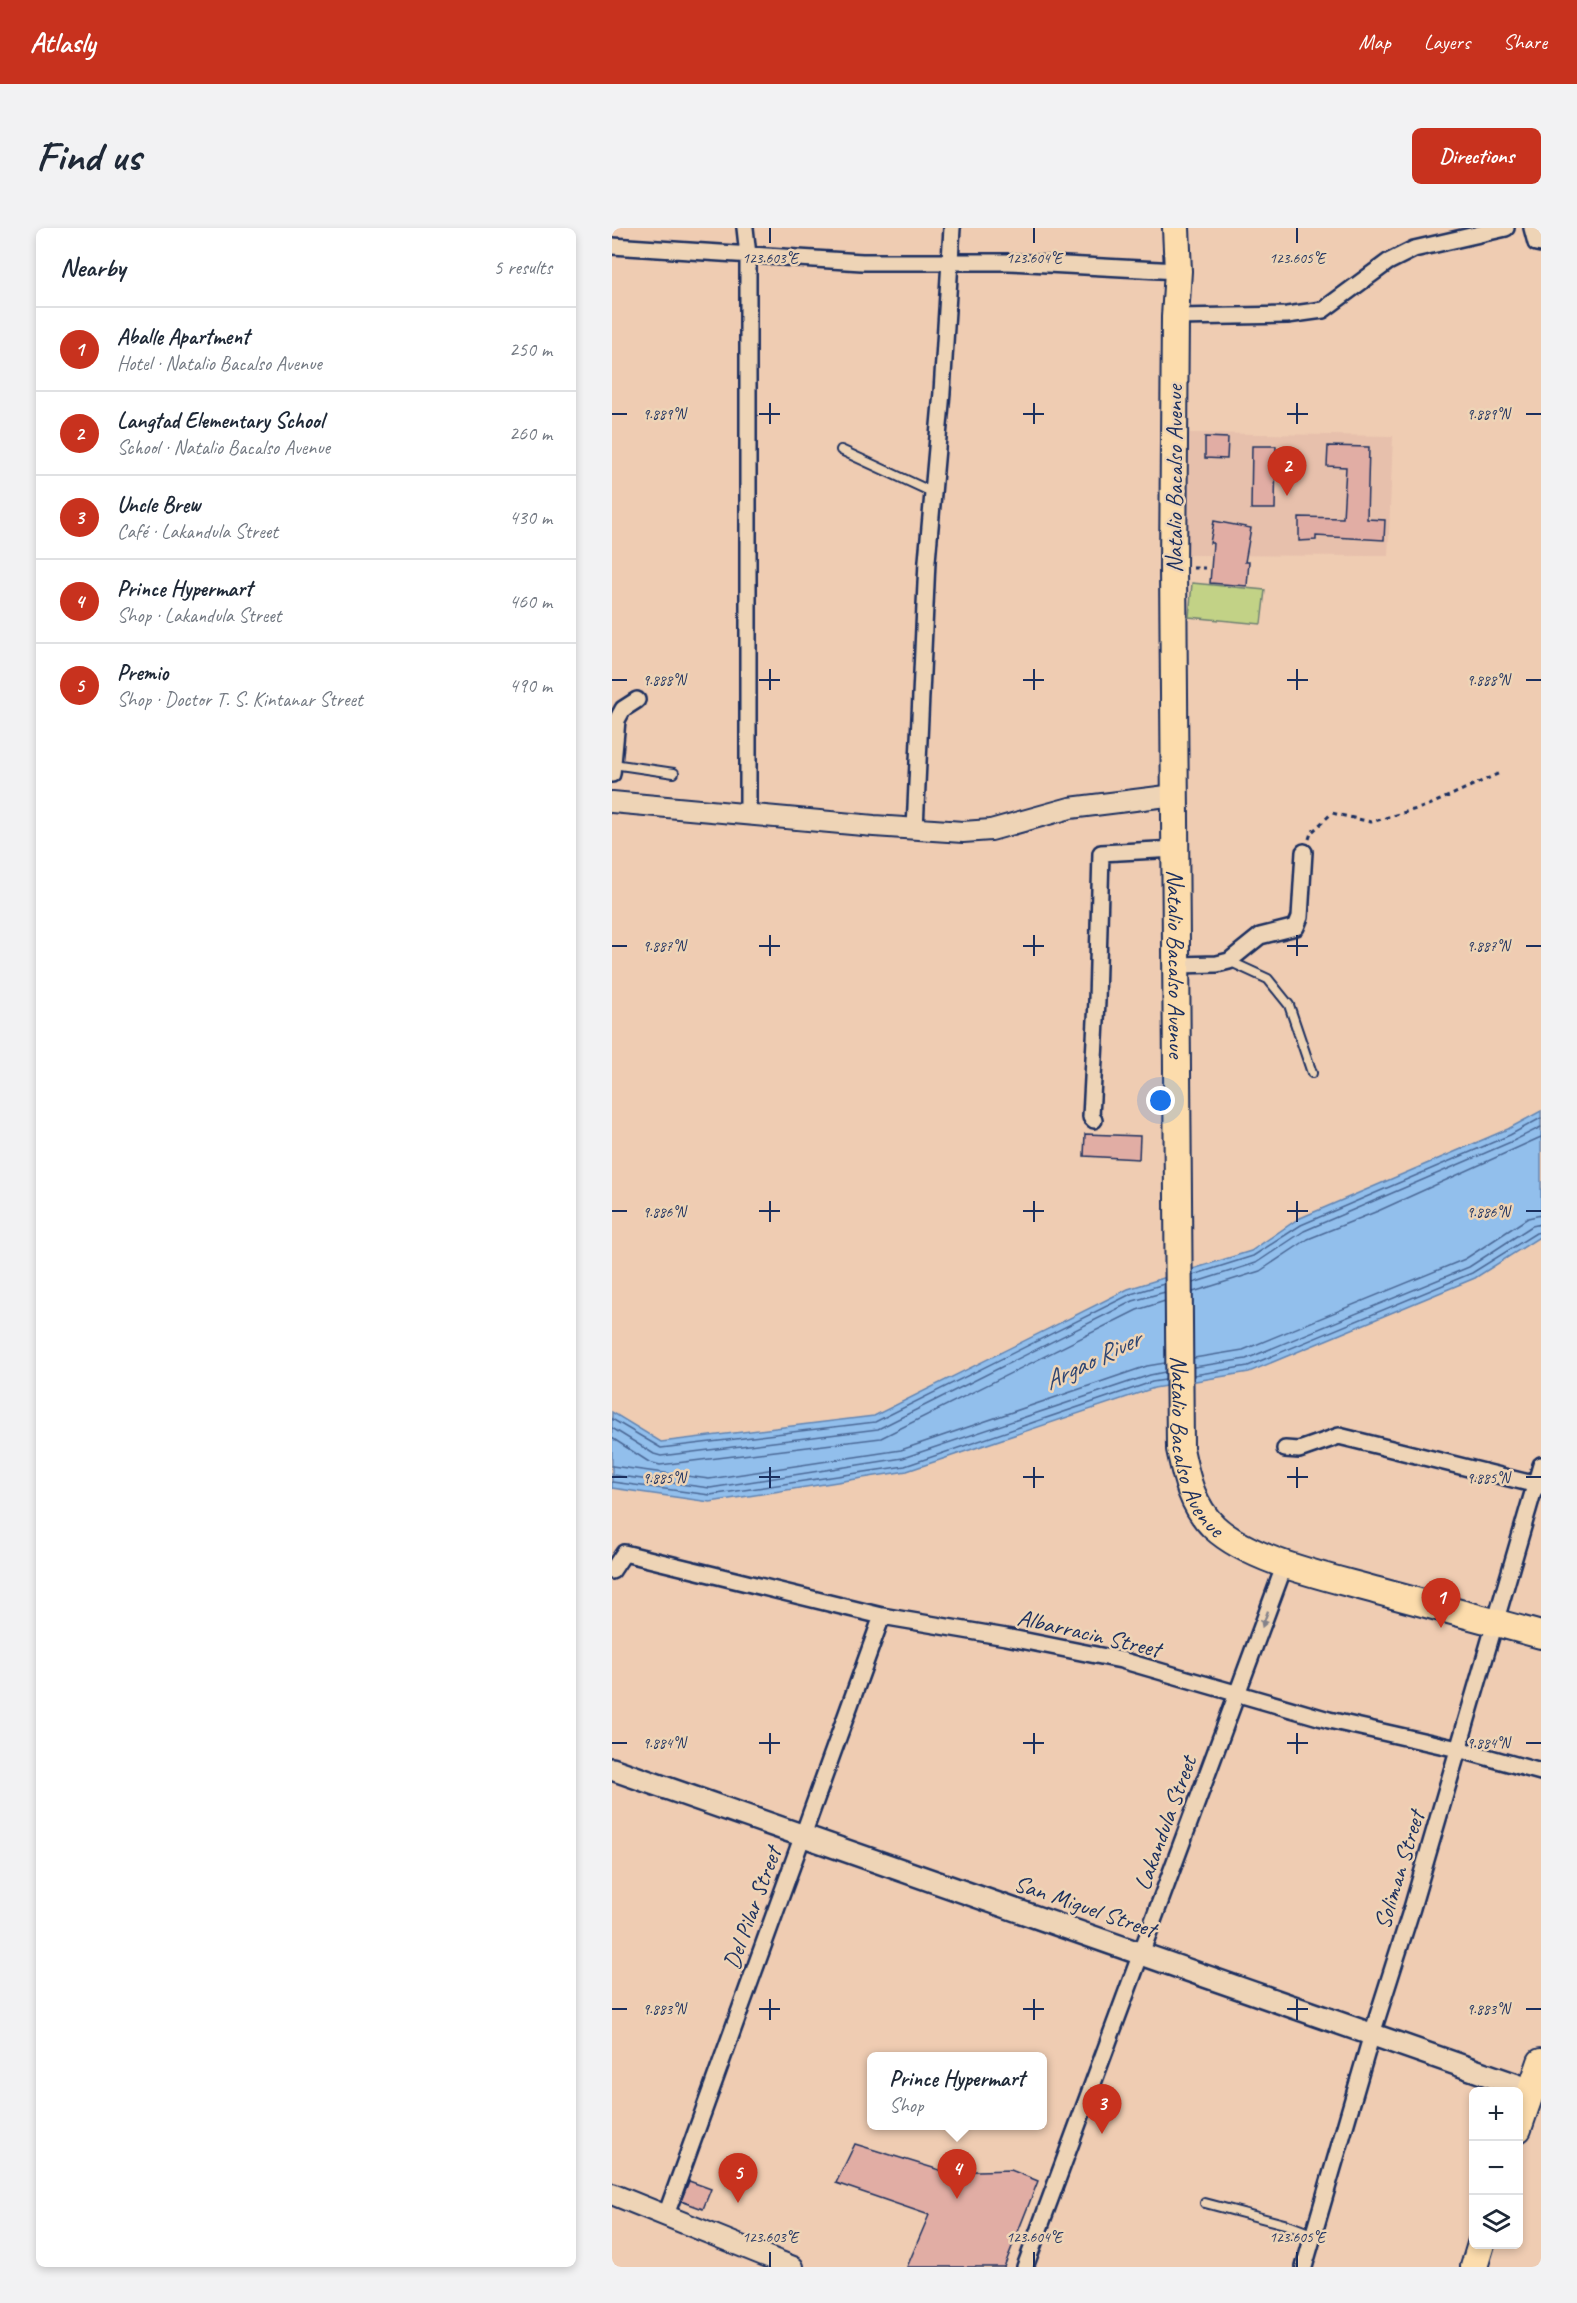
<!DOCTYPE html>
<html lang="en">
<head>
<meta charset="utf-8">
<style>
	:root { --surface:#fff; --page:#f2f2f3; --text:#1f2937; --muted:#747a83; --line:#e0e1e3; --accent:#c8321e }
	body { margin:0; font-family:Caveat,sans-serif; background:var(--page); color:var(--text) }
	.controls { position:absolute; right:18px; bottom:18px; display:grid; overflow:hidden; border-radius:9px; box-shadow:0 3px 9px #0003 }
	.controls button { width:54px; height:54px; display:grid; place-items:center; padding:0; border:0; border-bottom:2px solid var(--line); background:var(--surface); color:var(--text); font:30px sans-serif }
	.you { position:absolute; left:549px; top:873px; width:21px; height:21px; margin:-15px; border:4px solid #fff; border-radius:50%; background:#1a73e8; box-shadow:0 0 0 9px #1a73e833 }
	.badge { display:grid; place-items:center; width:39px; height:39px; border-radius:50%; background:var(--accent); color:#fff; font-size:20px; font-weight:700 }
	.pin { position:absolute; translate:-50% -50px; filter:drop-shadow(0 2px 3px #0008) }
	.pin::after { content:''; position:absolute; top:32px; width:21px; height:18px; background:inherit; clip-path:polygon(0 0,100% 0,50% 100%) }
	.popup { position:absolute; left:255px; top:1824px; width:180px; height:78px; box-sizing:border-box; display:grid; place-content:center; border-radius:9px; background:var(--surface); filter:drop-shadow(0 2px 4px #0005); font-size:20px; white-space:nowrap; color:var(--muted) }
	.popup b { font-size:22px; color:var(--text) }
	.popup::after { content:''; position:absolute; left:50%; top:100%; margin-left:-12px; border:12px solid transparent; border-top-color:var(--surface) }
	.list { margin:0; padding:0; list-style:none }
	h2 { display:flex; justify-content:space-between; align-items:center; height:78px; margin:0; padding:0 24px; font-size:26px }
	h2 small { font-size:20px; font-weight:400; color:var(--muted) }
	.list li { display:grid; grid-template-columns:39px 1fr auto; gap:18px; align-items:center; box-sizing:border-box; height:84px; padding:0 24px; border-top:2px solid var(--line) }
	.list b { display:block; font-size:22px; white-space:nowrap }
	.list p { margin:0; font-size:20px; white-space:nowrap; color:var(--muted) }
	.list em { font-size:20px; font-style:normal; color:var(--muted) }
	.icon { flex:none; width:33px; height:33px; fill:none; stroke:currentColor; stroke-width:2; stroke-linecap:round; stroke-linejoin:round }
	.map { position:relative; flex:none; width:929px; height:2039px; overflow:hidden; border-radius:9px }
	header { display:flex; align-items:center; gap:36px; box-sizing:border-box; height:84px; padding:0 30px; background:var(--accent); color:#fff }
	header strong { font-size:28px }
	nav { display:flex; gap:33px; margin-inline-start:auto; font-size:21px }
	.intro { display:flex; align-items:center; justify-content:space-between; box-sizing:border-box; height:144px; padding:0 36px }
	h1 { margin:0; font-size:42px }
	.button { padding:15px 27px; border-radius:9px; background:var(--accent); color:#fff; font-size:21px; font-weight:700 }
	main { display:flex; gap:36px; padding:0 36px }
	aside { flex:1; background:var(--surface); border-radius:9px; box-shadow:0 3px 9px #0003 }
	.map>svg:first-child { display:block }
	.built { fill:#e7c0ac }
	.green { fill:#c2d286; stroke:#6e8072; stroke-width:1.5 }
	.water { fill:#92bfec; stroke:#6285b3; stroke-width:1.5 }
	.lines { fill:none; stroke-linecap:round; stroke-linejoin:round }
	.shore { stroke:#4b6997; stroke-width:1.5 }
	.building { fill:#e1ada4; stroke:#1b2f5e; stroke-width:1.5 }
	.service-casing { stroke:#1b2f5e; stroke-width:12 }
	.minor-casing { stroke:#1b2f5e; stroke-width:20 }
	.tertiary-casing { stroke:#1b2f5e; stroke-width:24 }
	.secondary-casing { stroke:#1b2f5e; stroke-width:26 }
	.trunk-casing { stroke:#1b2f5e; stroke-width:30 }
	.path { stroke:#1b2f5e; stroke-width:3; stroke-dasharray:4.5 4.5; stroke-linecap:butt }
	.service { stroke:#eed4b6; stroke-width:8 }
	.minor { stroke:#eed4b6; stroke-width:15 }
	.tertiary { stroke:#eed4b6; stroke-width:20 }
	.secondary { stroke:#eed4b6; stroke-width:21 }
	.trunk { stroke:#fcdcac; stroke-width:26 }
	.oneway { fill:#84828a }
	.ticks { fill:none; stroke:#1b2f5e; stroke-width:2 }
	.labels { text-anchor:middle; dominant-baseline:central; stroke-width:5; stroke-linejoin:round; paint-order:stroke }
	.street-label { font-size:24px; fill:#1b2f5e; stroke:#eed4b6 }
	.water-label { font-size:26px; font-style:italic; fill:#2d4573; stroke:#eed4b6 }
	.ticks-label { font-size:15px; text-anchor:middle; fill:#1b2f5e; stroke:#eed4b6; stroke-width:5; stroke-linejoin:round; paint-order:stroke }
</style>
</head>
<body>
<header>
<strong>Atlasly</strong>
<nav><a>Map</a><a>Layers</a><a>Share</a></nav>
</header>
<div class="intro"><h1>Find us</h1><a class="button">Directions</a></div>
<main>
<aside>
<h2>Nearby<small>5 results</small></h2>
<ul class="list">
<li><span class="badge">1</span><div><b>Aballe Apartment</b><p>Hotel · Natalio Bacalso Avenue</p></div><em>250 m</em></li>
<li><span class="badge">2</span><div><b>Langtad Elementary School</b><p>School · Natalio Bacalso Avenue</p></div><em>260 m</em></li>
<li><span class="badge">3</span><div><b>Uncle Brew</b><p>Café · Lakandula Street</p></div><em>430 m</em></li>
<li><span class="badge">4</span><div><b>Prince Hypermart</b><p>Shop · Lakandula Street</p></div><em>460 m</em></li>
<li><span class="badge">5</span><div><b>Premio</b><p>Shop · Doctor T. S. Kintanar Street</p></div><em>490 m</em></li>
</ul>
</aside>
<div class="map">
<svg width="929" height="2039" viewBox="0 0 929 2039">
	<rect width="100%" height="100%" fill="#efccb2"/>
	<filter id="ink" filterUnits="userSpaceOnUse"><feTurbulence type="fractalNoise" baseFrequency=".0167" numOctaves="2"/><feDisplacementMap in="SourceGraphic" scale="12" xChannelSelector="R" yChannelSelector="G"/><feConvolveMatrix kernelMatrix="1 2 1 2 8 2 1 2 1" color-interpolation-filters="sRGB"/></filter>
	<g filter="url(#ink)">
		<path class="built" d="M574 205 781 208 776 328 571 327Z"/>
		<path class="green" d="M580 355 653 362 649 396 577 389Z"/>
		<path class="water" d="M929 883V1008L863 1050 637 1144 542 1160 295 1243 98 1274 0 1260V1184L49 1214 262 1188 516 1061 639 1023 686 991 896 901Z"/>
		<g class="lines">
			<path class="shore" d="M581 1047 641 1028 689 997 898 907 929 890
				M581 1055 644 1035 692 1003 901 913 929 899
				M581 1064 648 1043 696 1011 766 983 929 909
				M582 1130 631 1122 853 1031 916 990 929 987
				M582 1139 634 1131 857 1039 920 998 929 996
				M582 1147 636 1138 860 1045 924 1005 929 1004
				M0 1191 49 1220 263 1194 519 1066 552 1056
				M0 1200 42 1226 49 1228 266 1201 521 1073 553 1064
				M0 1210 37 1234 48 1237 269 1210 525 1082 553 1073
				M0 1238 97 1251 289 1222 535 1138 553 1135
				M0 1247 98 1260 291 1230 538 1147 553 1144
				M0 1254 98 1267 293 1238 540 1154 553 1152"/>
		</g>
		<path class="building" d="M593 209 616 210 615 231 593 230Z
			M640 218H664L663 281H639Z
			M716 218 757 219 755 291 773 292 772 312 704 308V312L687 313V289L731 290 734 239 715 238Z
			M602 293 639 300 633 334H637L635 358 598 355 601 315H598Z
			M473 906 528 908 527 931 472 928Z
			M243 1916 334 1944 399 1942 426 1953 392 2039H295L317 1987 224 1955Z
			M77 1953 99 1961 91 1981 69 1973Z"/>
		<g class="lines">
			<g class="service-casing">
				<path id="service" d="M229 222 320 264
					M1 536 62 545
					M617 733 656 751 677 777 700 845
					M593 1975 676 1997 700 2006"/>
			</g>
			<g class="minor-casing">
				<path id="minor" d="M133 0 136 27V585
					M920 0 924 15 929 16
					M0 18 250 34H397L566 43
					M563 89 675 87 711 82 776 34 802 21 894 0
					M0 546 5 492 11 481 25 472
					M303 601 315 333 330 164 340 0
					M566 737 605 736 617 733 648 708 684 699 688 689 692 624
					M482 892 479 889 485 773 489 625 564 621
					M673 1221 687 1222 727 1208 929 1258
					M0 1343 12 1325 270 1388 394 1409 509 1432 717 1492 846 1521 929 1544
					M54 1987 270 1388
					M413 2039 673 1336
					M692 2039 760 1806 800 1680 929 1237"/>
			</g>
			<g class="tertiary-casing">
				<path id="tertiary" d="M0 574 262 598 351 604 379 602 458 580 563 567
					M0 1966 181 2039"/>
			</g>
			<g class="secondary-casing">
				<path id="secondary" d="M0 1541 919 1862"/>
			</g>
			<g class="trunk-casing">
				<g id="trunk">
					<path id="s1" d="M564 0 566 43 563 89 561 339 568 1221C574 1249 580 1278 602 1299 640 1334 717 1349 766 1363 821 1378 875 1392 929 1407"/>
					<path d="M906 1901 929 1834"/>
					<path d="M862 2039 869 2016"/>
				</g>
			</g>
			<path class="path" d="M581 340H593
				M697 611 699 605 720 585 759 594 815 578 890 544"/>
			<use href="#service" class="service"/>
			<use href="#minor" class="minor"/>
			<use href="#tertiary" class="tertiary"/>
			<use href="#secondary" class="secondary"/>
			<use href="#trunk" class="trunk"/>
		</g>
		<defs><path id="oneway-solid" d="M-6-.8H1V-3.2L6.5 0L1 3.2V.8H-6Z" transform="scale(1.5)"/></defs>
		<use class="oneway" href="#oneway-solid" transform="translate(653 1391) rotate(110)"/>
	</g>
	<path class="ticks" d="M158 0V15M422 0V15M685 0V15M158 175V196M422 175V196M685 175V196M0 186H15M147 186H168M411 186H432M675 186H696M914 186H929M158 441V462M422 441V462M685 441V462M0 452H15M147 452H168M411 452H432M675 452H696M914 452H929M158 707V728M422 707V728M685 707V728M0 718H15M147 718H168M411 718H432M675 718H696M914 718H929M158 973V994M422 973V994M685 973V994M0 983H15M147 983H168M411 983H432M675 983H696M914 983H929M158 1239V1260M422 1239V1260M685 1239V1260M0 1249H15M147 1249H168M411 1249H432M675 1249H696M914 1249H929M158 1505V1526M422 1505V1526M685 1505V1526M0 1515H15M147 1515H168M411 1515H432M675 1515H696M914 1515H929M158 1771V1792M422 1771V1792M685 1771V1792M0 1781H15M147 1781H168M411 1781H432M675 1781H696M914 1781H929M158 2024V2039M422 2024V2039M685 2024V2039"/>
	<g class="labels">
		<g class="street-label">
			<text transform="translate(562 251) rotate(-90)">Natalio Bacalso Avenue</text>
			<text stroke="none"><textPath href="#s1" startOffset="736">Natalio Bacalso Avenue</textPath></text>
			<text stroke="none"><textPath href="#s1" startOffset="1222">Natalio Bacalso Avenue</textPath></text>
			<text transform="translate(477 1405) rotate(13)">Albarracin Street</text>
			<text transform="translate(553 1595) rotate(-70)">Lakandula Street</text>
			<text transform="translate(787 1642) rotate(-73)">Soliman Street</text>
			<text transform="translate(473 1678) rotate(19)">San Miguel Street</text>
			<text transform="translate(140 1680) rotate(-70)">Del Pilar Street</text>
		</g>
		<g class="water-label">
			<text transform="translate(480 1132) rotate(-26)">Argao River</text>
		</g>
	</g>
	<g class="ticks-label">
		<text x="158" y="35">123.603°E</text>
		<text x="422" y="35">123.604°E</text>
		<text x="685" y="35">123.605°E</text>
		<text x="52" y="191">9.889°N</text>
		<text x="876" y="191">9.889°N</text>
		<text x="52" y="457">9.888°N</text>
		<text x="876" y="457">9.888°N</text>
		<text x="52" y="723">9.887°N</text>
		<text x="876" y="723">9.887°N</text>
		<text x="52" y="989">9.886°N</text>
		<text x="876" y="989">9.886°N</text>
		<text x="52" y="1255">9.885°N</text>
		<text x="876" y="1255">9.885°N</text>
		<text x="52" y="1520">9.884°N</text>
		<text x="876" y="1520">9.884°N</text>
		<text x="52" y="1786">9.883°N</text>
		<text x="876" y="1786">9.883°N</text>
		<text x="158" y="2014">123.603°E</text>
		<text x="422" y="2014">123.604°E</text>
		<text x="685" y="2014">123.605°E</text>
	</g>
</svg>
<div class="controls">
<button>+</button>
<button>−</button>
<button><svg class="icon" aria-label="layers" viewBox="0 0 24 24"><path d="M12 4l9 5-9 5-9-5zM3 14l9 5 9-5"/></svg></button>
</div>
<div class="you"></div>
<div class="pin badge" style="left:829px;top:1400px">1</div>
<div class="pin badge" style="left:675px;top:268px">2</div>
<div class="pin badge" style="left:490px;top:1906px">3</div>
<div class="pin badge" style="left:345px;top:1971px">4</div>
<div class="popup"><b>Prince Hypermart</b>Shop</div>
<div class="pin badge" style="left:126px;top:1975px">5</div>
</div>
</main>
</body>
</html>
